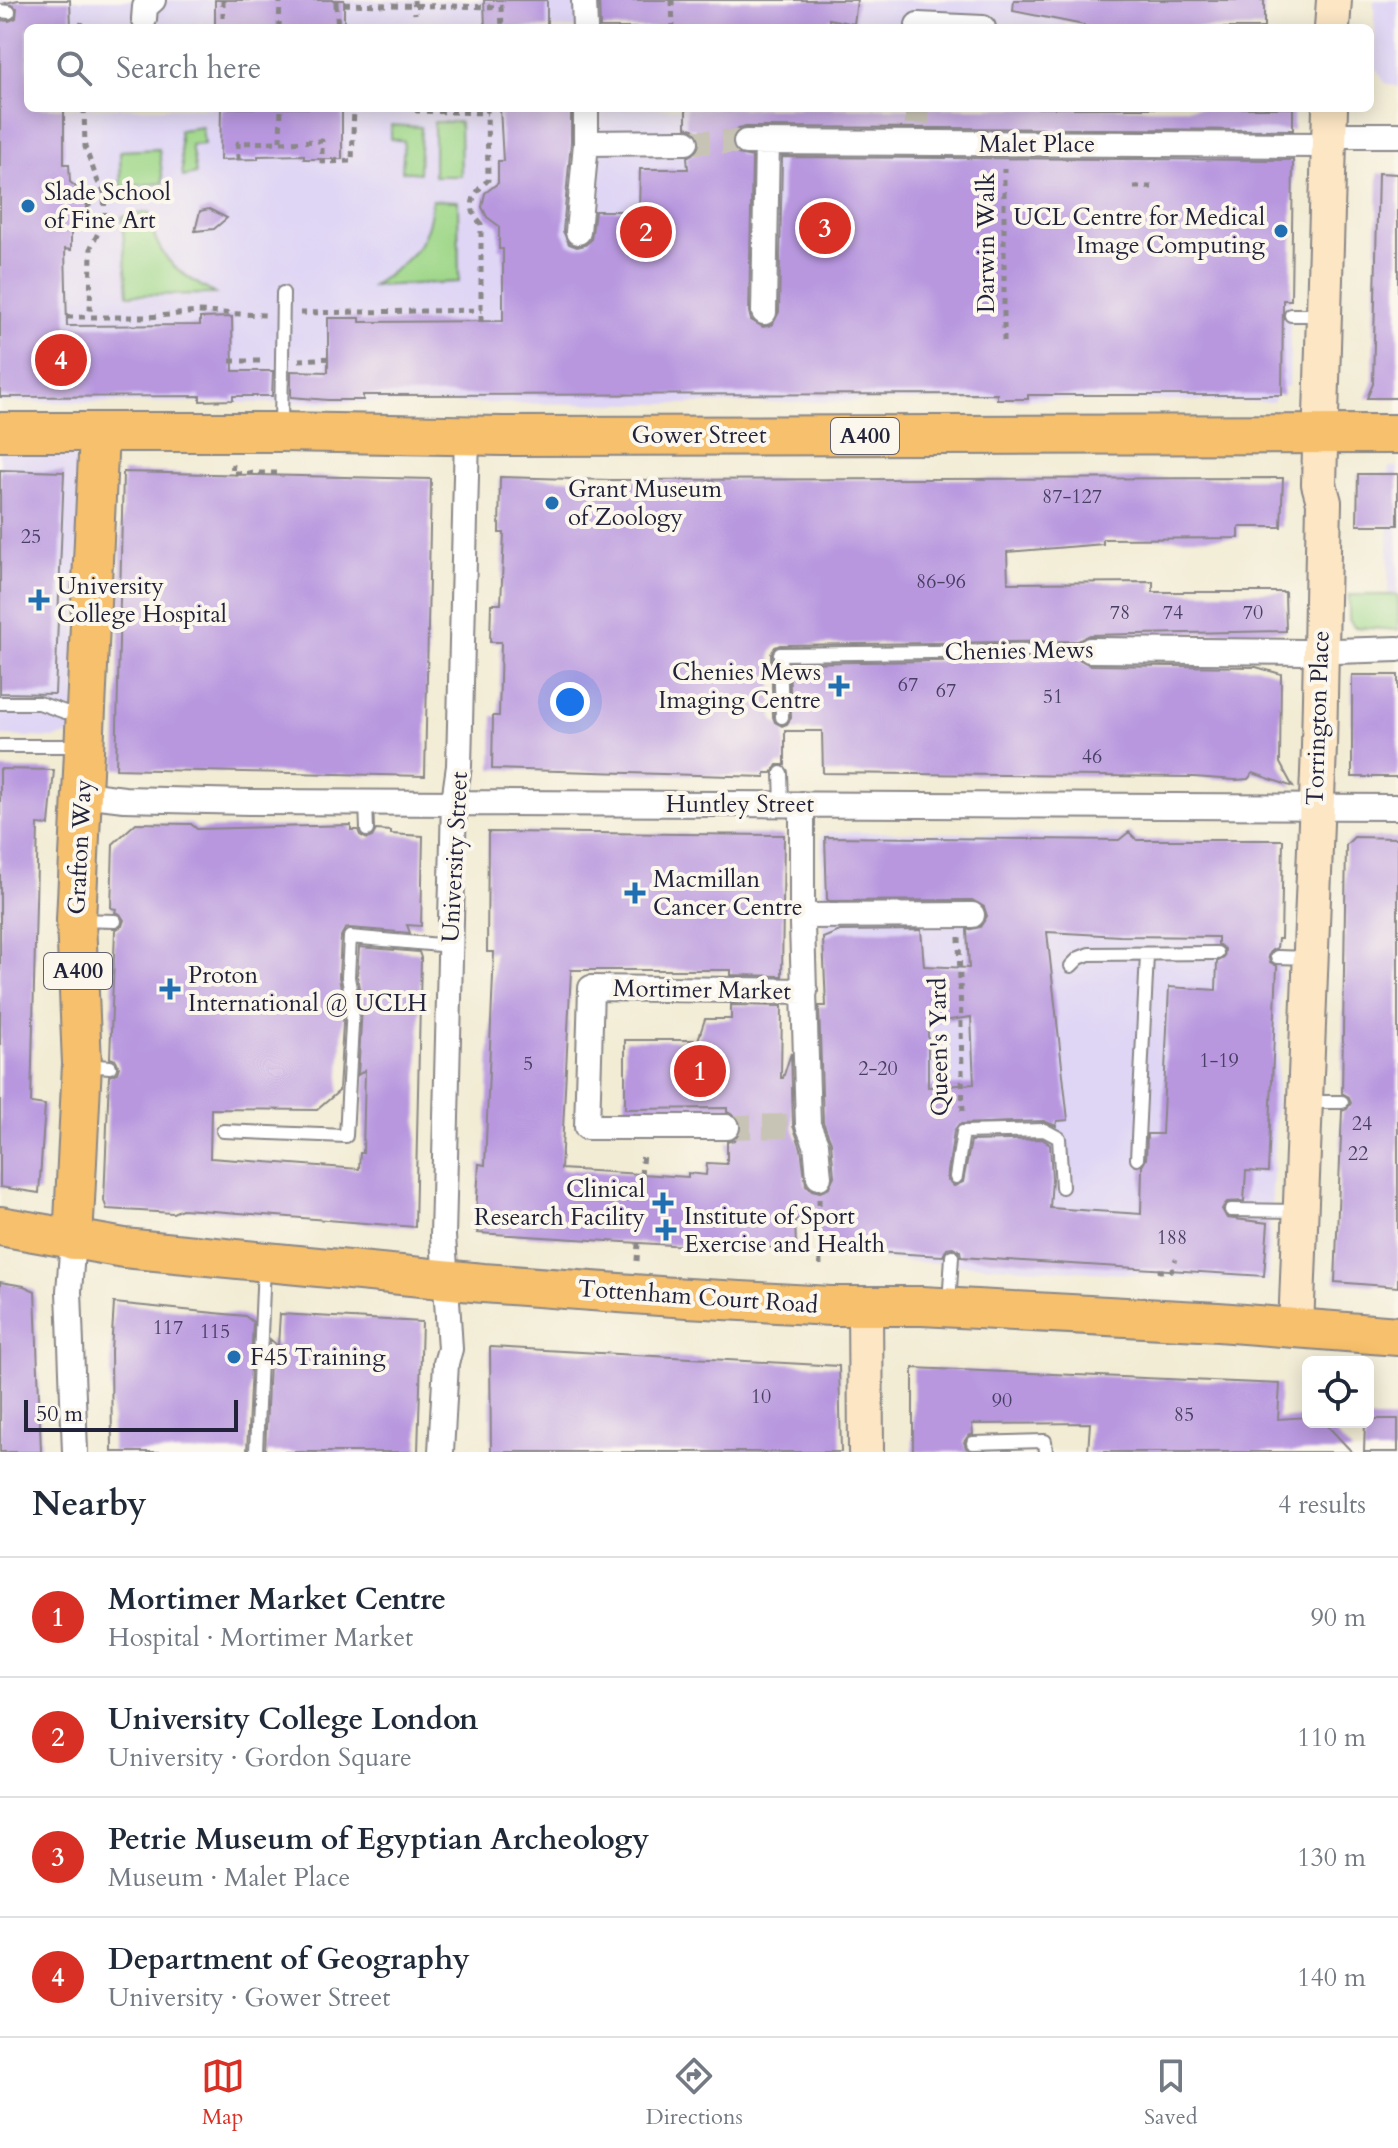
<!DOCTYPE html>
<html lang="en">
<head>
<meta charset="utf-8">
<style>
	:root { --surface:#fff; --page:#f6f6f7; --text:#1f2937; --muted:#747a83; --line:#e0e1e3; --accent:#d93025 }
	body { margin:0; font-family:Cardo,serif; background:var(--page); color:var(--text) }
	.controls { position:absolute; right:24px; bottom:24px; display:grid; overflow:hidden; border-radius:12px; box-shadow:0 4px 20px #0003 }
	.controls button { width:72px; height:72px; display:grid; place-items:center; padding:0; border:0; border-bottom:2px solid var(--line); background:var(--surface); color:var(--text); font:40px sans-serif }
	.scale { position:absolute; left:24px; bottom:20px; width:214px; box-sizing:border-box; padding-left:8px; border:4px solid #22223b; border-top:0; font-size:22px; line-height:28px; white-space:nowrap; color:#22223b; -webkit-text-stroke:6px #fbf7ec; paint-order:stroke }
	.you { position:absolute; left:570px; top:702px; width:28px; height:28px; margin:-20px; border:6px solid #fff; border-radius:50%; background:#1a73e8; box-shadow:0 0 0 12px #1a73e833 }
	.badge { display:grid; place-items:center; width:52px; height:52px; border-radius:50%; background:var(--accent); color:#fff; font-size:26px; font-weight:700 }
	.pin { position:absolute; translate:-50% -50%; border:4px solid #fff; box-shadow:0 2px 8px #0006 }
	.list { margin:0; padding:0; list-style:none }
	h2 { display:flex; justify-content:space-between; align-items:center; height:104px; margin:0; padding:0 32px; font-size:34px }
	h2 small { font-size:26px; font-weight:400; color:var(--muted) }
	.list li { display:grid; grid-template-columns:52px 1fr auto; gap:24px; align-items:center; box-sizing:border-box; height:120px; padding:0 32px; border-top:2px solid var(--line) }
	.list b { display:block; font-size:30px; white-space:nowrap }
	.list p { margin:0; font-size:26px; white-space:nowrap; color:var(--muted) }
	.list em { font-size:26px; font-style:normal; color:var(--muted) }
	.icon { flex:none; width:44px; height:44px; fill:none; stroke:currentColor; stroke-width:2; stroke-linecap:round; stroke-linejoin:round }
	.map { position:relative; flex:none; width:1398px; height:1452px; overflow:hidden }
	.search { position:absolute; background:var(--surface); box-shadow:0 4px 20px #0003; left:24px; right:24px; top:24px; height:88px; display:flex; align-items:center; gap:20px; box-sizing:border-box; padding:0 28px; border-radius:12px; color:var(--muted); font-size:30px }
	.sheet { height:584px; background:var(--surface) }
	nav { display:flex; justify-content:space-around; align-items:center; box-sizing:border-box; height:112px; border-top:2px solid var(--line); background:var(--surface); font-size:22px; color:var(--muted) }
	nav a { display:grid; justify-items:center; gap:4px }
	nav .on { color:var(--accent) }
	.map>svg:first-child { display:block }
	.built { fill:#dfd5f5 }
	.green { fill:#9fd789; stroke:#607c62; stroke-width:2 }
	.building { fill:#b897df; fill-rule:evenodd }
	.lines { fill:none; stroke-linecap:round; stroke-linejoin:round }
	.street-tunnel { stroke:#c8c4b5; stroke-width:24; stroke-dasharray:24 12; stroke-linecap:butt }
	.lane-casing { stroke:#8a8788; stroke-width:16 }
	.street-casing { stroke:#8a8788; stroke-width:28 }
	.secondary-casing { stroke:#8a8788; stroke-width:38 }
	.primary-casing { stroke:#8a8788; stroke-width:42 }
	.path { stroke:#8a8788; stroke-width:5; stroke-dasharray:6 6; stroke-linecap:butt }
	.lane { stroke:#fff; stroke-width:12 }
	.street { stroke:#fff; stroke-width:24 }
	.secondary { stroke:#fce6c4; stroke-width:34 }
	.primary { stroke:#f7c06c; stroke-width:38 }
	.path-bridge { stroke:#8a8788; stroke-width:5; stroke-dasharray:6 6; stroke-linecap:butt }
	.poi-dot { fill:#1f6fb2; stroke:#fbf7ec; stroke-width:3 }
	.labels { text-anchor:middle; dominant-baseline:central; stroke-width:8; stroke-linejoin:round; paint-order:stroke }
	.number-label { font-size:20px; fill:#483f64 }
	.shield { fill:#fbf7ec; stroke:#636270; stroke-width:2 }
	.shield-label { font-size:22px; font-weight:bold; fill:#22223b }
	.street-label { font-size:24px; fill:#22223b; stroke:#fbf7ec }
	.poi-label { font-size:24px; fill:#22223b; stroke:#fbf7ec; text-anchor:start }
</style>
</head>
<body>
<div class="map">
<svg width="1398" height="1452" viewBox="0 0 1398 1452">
	<rect width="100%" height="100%" fill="#fbf7ec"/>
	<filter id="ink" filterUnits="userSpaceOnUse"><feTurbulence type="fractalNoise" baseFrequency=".0125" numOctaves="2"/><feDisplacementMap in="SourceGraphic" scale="16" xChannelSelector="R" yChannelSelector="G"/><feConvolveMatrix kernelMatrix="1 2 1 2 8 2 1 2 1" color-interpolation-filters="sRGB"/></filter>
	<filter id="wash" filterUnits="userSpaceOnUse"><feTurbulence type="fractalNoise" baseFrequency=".006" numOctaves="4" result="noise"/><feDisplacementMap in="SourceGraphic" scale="32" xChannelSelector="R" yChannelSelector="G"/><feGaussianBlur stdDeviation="1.8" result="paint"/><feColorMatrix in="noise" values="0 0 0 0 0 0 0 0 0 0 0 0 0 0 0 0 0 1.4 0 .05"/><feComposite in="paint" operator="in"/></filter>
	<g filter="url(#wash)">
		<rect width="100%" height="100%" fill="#f2ecd4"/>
		<path class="built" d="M0 0H1066L1065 28H28V108H1294V124H1285V163L1293 164 1289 385 1283 389V395H1277L1273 402 997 399 693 404 0 402Z
			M1374 0H1398V87L1385 83 1376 68Z
			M0 451H68L80 466 74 734 55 738 0 736Z
			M1389 467H1398V595H1388Z
			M827 832 1119 834 1121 936 1283 939 1268 1282 834 1257 822 895 821 837Z"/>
		<path class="green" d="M434 122H460L461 176H434Z
			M391 125 421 127 419 173 402 171 404 141 391 139Z
			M202 127 204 144 191 145 196 174 183 177 179 130Z
			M159 149 163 183 121 187 120 151Z
			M432 200 458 201 459 282 372 286C407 262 430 246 432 200Z
			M149 212C155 258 177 272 215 294L128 295 122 217Z
			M1349 595H1398V630L1354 627 1349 620Z"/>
		<g id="blocks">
			<path class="building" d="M18 0H70L71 28H28V108H64V164H69L70 182 82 192 87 202 84 218 71 228V250L65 249 67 326 200 325V318L232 317 233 371H273L272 396H233V400L200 401V396L0 397V20L9 21 16 18 17 8 6 3Z
				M215 0H344V28H215Z
				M484 0H547V28H485Z
				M599 0H857L854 24 829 19V28H600Z
				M1014 0H1264V28H1084V25L1013 11Z
				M221 108H342V159H304V155L258 156V159L220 160Z
				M500 108H571V142L563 231 569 244 577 247 585 245 591 240 595 211H639L640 169H688L687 157 699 150 701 141 694 129 686 127V108H1293V130L746 127 738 129 731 141 738 154 752 157 749 312 751 320 763 327 772 325 779 312 782 157 1293 160 1291 300H1283L1282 395H1028V399H997V394L363 395V400H328L291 397V371L328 372V318H360V322L503 321V249H499V226L487 217 482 207 485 193 498 183V161H503Z
				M1378 173 1398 174V398H1367L1373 384Z
				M209 209 227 218 214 229 195 231 200 211Z
				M0 470 64 472 55 694 0 693Z
				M123 472 431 479 425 776 116 769Z
				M1358 474H1398V525H1357Z
				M500 477 610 480 1283 478 1281 527H1239V538L1103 539V544L1007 552 1008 583 1153 582V592H1285L1286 631 1090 635 1078 641 780 645 775 647 771 654 773 717 775 722 782 726 787 724 791 718 789 663 1079 659 1090 665 1256 667 1281 674 1280 763 1293 787 1253 773 1248 779 1236 780 1194 777 823 773 822 731H785V765H777L772 773H765V777L492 769 493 716H499L501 642H490L491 604H501L504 533H499Z
				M1352 675H1398V777H1352Z
				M0 769 54 770 49 825 38 824 31 1103 45 1105 39 1193 0 1187Z
				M136 823 191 824 197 829 351 825V830H358L360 835 367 839 372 837 376 830 391 831V834L423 836 421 926 407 925 410 933 350 928 345 929 341 936 339 977 344 1007 339 1091 317 1110 211 1109 210 1158 359 1169 360 1153H363L365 1070 358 1075 362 1006 357 976 359 947 419 952 421 958 415 1227 213 1211 182 1209 173 1213 107 1209 104 1201 109 1076 117 1073 119 1067 116 1060 110 1058 115 930 122 926 124 920 120 914 115 912 116 909 111 908 113 844Z
				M488 832 784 835 782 976 731 975V970H571L561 1169 688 1177V1173L706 1175 707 1163 727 1164V1142L735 1140 742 1128 740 1119 727 1112V1108L625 1109V1040H698L705 1019H731V1005L782 1006 781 1078H783L791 1053 793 1126 801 1148 806 1185 812 1190 820 1192 828 1189 834 1176 831 1142 823 1122 819 1006H826L823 938 840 931 921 930 924 966 969 968 967 930 980 927 987 916 984 907 972 900 829 901 827 899 825 837 1119 840 1129 832 1137 840H1283L1281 939H1278L1277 948 1272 950 1268 956 1270 962 1277 966 1268 1172 1246 1171 1244 1201 1227 1202 1222 1209 1227 1218 1268 1223 1264 1276 961 1257 960 1251 953 1247 947 1248 943 1256 838 1250 795 1218 796 1248 672 1245 478 1233 479 1230H475L479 1164 485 1165 494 952H487ZM1047 932 1120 936 1218 937V944L1225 949 1224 958 1217 962 1216 990 1169 987 1162 1134H1147L1146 1159 1142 1166 1141 1214 1050 1208 1052 1179 1050 1144 1042 1139 971 1141 963 1182 954 1186 947 1179 954 1131 959 1124 1044 1121 1056 1126 1057 1121 1068 1120ZM971 1017 974 1084 928 1087V1023Z
				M1354 837 1398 838V1287L1335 1282 1342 1111 1347 1109 1351 1103 1349 1097 1342 1093 1346 845Z
				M0 1282 24 1286 35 1291 41 1452H0Z
				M114 1303 245 1316 253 1322 247 1452H112L111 1351Z
				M280 1314 422 1322 418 1452H265L270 1339 278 1346Z
				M490 1347 839 1366 841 1452H491Z
				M913 1368 1280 1384 1278 1419 1308 1417V1422H1324L1352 1452H1088L1090 1423 972 1424 973 1434 968 1436 964 1442 966 1448 973 1452H913Z
				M1368 1419H1398V1452H1364L1365 1422H1368Z"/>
		</g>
	</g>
	<g filter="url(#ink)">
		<use href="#blocks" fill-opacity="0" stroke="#8a8788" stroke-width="2"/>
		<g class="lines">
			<path class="street-tunnel" d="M917 124V108
				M686 142H746
				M727 1127 791 1126"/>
			<g class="lane-casing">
				<path id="lane" d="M0 11 9 12
					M1291 315H1321
					M281 426 283 293
					M0 703H39L65 712 83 713
					M782 717 780 654 1090 650
					M0 746H81
					M781 773 782 805
					M366 802 367 830
					M79 920 115 921
					M1277 957 1310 958
					M1071 966 1079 958 1089 954 1217 953
					M85 1065 110 1067
					M1308 1102H1342
					M223 1131 346 1136 353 1006 348 977 350 937 451 946
					M1137 1159 1147 955
					M956 1177 963 1132 1044 1130 1059 1138 1062 1187
					M1231 1210 1300 1211
					M949 1305 952 1256
					M973 1443 1045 1441 1046 1452
					M256 1452 264 1265"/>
			</g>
			<g class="street-casing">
				<path id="street" d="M584 0 585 28
					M144 19 145 7 153 0
					M918 25 983 28
					M586 108V143L686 142
					M1329 135H1398
					M746 142 1329 145
					M578 232 586 143
					M764 312 767 142
					M1090 650 1305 652 1398 649
					M83 794 124 799 249 802 1398 807
					M802 804V924L808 1125 816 1144 819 1177
					M802 916 972 915
					M727 1127H587L591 988 805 991
					M73 1240 69 1291 75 1452
					M441 1452 446 1363 450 1349 443 1236 454 801 459 766 467 435"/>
			</g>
			<g class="secondary-casing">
				<path id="secondary" d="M1332 28 1334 0
					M865 1306 866 1452
					M1296 1328 1319 747 1324 502 1319 484 1330 108"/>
			</g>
			<g class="primary-casing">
				<path id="primary" d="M0 432H280L502 436 1398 434
					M0 1226 124 1248 483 1283 687 1298 831 1306H922L1218 1322 1398 1336
					M73 1240 82 1064 76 920 99 434"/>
			</g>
			<path class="path" d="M223 0V19
				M336 0V4L501 7 502 28
				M672 0 673 28
				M336 4 338 28
				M81 28 82 19
				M279 28 280 2
				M84 108 85 147 98 182 104 192 105 219 91 247 90 316
				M417 108V111L487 113
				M280 141 281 108
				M238 160V143L322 141V162L352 161 354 108
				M1134 187H1153
				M87 207 88 214 105 219
				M89 207V198L104 192
				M300 313 482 310
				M67 317H149L197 312 266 315
				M481 321V224C465 207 473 194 488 180L487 108
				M1004 341V169
				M299 360 332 358
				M230 361H265
				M233 464 232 473H282
				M959 937 963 1115
				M641 1175 643 1153
				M819 1199 820 1270
				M637 1261 638 1243
				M1175 1261 1176 1259
				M1161 1269 1160 1271 1174 1270"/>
			<use href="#lane" class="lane"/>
			<use href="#street" class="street"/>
			<use href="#secondary" class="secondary"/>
			<use href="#primary" class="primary"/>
			<path class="path-bridge" d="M414 0 415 14"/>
		</g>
	</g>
	<g class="poi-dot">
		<circle cx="28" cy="206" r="8"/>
		<circle cx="1281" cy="231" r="8"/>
		<circle cx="552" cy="503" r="8"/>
		<path d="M35 588h8v8h8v8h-8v8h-8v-8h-8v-8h8z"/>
		<path d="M835 674h8v8h8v8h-8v8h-8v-8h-8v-8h8z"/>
		<path d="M631 881h8v8h8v8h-8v8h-8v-8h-8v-8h8z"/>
		<path d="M166 977h8v8h8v8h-8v8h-8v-8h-8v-8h8z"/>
		<path d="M659 1191h8v8h8v8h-8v8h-8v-8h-8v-8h8z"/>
		<path d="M662 1218h8v8h8v8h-8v8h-8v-8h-8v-8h8z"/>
		<circle cx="234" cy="1357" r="8"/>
	</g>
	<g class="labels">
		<g class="number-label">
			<text x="1072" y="496">87-127</text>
			<text x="31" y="536">25</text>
			<text x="941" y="581">86-96</text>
			<text x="1120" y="612">78</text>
			<text x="1173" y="612">74</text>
			<text x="1253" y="612">70</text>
			<text x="908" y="684">67</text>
			<text x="946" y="690">67</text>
			<text x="1053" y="696">51</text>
			<text x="1092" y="756">46</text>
			<text x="1219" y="1060">1-19</text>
			<text x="528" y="1063">5</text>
			<text x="878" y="1068">2-20</text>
			<text x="1362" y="1123">24</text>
			<text x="1358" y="1153">22</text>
			<text x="1172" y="1237">188</text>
			<text x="168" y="1327">117</text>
			<text x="215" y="1331">115</text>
			<text x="761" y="1396">10</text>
			<text x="1002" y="1400">90</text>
			<text x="1184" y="1414">85</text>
		</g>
		<g class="shield">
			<rect x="831" y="418" width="68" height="36" rx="6"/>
			<rect x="44" y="953" width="68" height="36" rx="6"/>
		</g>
		<g class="shield-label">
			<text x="865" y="436">A400</text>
			<text x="78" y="971">A400</text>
		</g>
		<g class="street-label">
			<text x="1037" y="144">Malet Place</text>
			<text transform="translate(986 243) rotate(-90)">Darwin Walk</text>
			<text x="699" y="435">Gower Street</text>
			<text transform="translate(1019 651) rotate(-1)">Chenies Mews</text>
			<text transform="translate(1318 718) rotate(-88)">Torrington Place</text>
			<text x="740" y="804">Huntley Street</text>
			<text transform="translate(80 847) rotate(-87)">Grafton Way</text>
			<text transform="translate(455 857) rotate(-87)">University Street</text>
			<text transform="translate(702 990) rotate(1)">Mortimer Market</text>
			<text transform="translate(939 1047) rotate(-91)">Queen's Yard</text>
			<text transform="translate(698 1297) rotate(4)">Tottenham Court Road</text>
		</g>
		<g class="poi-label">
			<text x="44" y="192">Slade School<tspan x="44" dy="28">of Fine Art</tspan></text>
			<text x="1265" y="217" text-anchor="end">UCL Centre for Medical<tspan x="1265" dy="28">Image Computing</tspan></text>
			<text x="568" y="489">Grant Museum<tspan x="568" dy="28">of Zoology</tspan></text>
			<text x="57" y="586">University<tspan x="57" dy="28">College Hospital</tspan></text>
			<text x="821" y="672" text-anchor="end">Chenies Mews<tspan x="821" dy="28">Imaging Centre</tspan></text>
			<text x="653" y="879">Macmillan<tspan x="653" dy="28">Cancer Centre</tspan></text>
			<text x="188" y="975">Proton<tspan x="188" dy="28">International @ UCLH</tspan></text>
			<text x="645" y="1189" text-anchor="end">Clinical<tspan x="645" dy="28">Research Facility</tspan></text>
			<text x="684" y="1216">Institute of Sport<tspan x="684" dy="28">Exercise and Health</tspan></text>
			<text x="250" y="1357">F45 Training</text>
		</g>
	</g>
</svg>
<div class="controls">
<button><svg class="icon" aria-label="locate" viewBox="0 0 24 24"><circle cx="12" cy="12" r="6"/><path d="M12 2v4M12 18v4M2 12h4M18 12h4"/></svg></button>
</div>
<div class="scale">50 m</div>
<div class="you"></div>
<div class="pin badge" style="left:700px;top:1071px">1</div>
<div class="pin badge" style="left:646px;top:232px">2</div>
<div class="pin badge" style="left:825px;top:228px">3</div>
<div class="pin badge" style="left:61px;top:360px">4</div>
<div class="search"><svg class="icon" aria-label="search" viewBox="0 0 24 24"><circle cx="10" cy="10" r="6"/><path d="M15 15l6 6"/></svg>Search here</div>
</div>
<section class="sheet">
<h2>Nearby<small>4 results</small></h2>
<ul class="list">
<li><span class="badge">1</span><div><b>Mortimer Market Centre</b><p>Hospital · Mortimer Market</p></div><em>90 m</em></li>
<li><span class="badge">2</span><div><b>University College London</b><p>University · Gordon Square</p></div><em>110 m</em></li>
<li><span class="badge">3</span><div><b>Petrie Museum of Egyptian Archeology</b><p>Museum · Malet Place</p></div><em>130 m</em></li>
<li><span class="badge">4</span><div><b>Department of Geography</b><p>University · Gower Street</p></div><em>140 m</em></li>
</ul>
</section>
<nav>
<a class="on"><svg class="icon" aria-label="map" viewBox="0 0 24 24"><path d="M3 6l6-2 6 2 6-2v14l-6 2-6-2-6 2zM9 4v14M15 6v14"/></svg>Map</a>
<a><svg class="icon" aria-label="directions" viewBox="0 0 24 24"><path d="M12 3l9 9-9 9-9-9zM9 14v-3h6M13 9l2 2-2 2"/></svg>Directions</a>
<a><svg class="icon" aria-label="saved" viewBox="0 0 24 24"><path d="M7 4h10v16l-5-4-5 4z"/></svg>Saved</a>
</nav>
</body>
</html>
